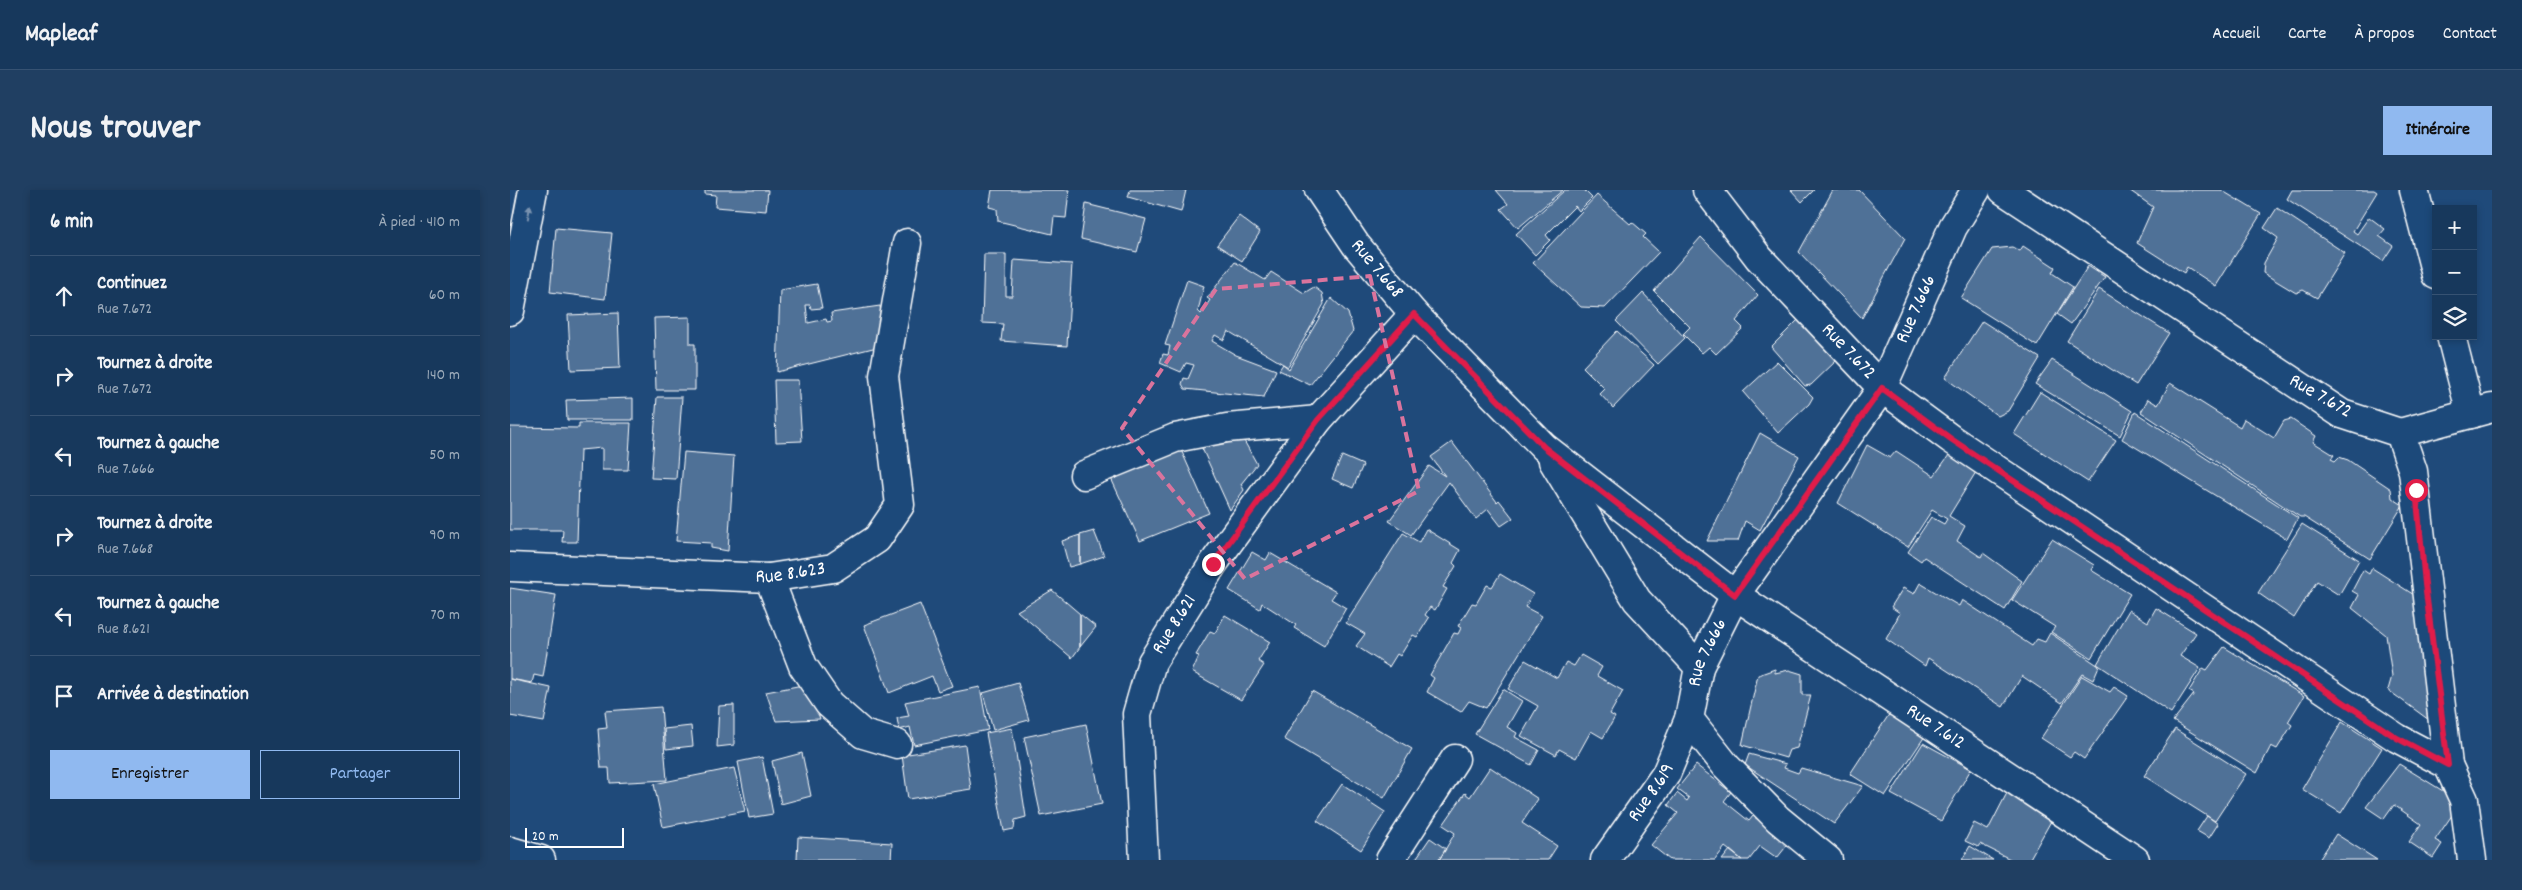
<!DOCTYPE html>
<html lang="fr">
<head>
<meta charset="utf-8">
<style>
	:root { --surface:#17385c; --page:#203f62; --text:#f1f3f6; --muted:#9eacbb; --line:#365272; --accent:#90b9f0 }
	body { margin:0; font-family:Dekko,sans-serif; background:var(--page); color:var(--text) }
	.controls { position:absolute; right:15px; top:15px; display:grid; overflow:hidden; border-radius:0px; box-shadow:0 2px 8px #0003 }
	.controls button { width:45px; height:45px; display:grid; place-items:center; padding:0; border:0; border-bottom:1px solid var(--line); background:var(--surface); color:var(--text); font:25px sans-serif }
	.scale { position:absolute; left:15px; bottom:12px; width:99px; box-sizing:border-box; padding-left:5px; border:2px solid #fff; border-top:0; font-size:14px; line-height:18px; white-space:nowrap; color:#fff; -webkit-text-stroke:4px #1f4a7a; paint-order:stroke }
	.stop { position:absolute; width:15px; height:15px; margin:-11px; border:4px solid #e11d48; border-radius:50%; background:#fff }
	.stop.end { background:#e11d48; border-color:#fff; box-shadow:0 1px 5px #0008 }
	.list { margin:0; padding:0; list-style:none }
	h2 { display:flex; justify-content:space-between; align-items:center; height:65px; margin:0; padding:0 20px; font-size:21px }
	h2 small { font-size:16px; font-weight:400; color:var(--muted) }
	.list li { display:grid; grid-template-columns:32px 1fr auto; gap:15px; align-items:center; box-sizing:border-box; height:80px; padding:0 20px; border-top:1px solid var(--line) }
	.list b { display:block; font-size:19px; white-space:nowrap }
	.list p { margin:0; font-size:16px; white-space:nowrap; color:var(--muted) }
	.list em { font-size:16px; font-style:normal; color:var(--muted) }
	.actions { display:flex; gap:10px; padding:15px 20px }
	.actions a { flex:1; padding:11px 0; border:1px solid var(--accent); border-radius:0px; text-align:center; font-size:18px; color:var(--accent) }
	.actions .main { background:var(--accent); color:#111 }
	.icon { flex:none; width:28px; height:28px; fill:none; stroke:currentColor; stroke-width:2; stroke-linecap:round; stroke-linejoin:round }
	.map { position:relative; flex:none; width:1982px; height:670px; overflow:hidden; border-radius:0px }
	header { display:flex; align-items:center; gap:30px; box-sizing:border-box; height:70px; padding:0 25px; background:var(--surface); border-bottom:1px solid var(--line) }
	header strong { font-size:24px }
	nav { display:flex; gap:28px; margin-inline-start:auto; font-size:18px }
	.intro { display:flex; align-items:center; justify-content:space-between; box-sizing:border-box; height:120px; padding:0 30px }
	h1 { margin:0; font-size:35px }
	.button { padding:12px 22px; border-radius:0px; background:var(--accent); color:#111; font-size:18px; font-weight:700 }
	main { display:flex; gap:30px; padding:0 30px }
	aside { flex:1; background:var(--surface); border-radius:0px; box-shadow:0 2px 8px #0003 }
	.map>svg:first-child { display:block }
	.building { fill:#507197; stroke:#fff }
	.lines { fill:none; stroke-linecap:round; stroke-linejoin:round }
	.street-casing { stroke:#fff; stroke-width:31 }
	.secondary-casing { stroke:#fff; stroke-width:31 }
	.street { stroke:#1f4a7a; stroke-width:28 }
	.secondary { stroke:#1f4a7a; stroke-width:28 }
	.oneway { fill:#7992af }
	.route { stroke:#e11d48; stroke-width:6 }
	.marked { fill:none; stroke:#da749d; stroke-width:4; stroke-dasharray:10 6; stroke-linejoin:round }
	.labels { text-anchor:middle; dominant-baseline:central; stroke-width:4.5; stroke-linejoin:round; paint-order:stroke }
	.street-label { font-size:20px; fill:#fff; stroke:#1f4a7a }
</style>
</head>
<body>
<header>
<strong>Mapleaf</strong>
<nav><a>Accueil</a><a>Carte</a><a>À propos</a><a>Contact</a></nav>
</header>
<div class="intro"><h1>Nous trouver</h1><a class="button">Itinéraire</a></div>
<main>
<aside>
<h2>6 min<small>À pied · 410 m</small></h2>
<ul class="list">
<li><svg class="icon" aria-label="ahead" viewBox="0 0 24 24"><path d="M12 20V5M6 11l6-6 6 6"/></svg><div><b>Continuez</b><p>Rue 7.672</p></div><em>60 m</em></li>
<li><svg class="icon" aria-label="right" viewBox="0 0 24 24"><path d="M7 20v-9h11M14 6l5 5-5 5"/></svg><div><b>Tournez à droite</b><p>Rue 7.672</p></div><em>140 m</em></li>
<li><svg class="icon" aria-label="left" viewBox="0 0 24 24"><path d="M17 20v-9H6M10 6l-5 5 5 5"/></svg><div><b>Tournez à gauche</b><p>Rue 7.666</p></div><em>50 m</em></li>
<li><svg class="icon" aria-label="right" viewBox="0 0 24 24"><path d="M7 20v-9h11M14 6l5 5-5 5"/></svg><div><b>Tournez à droite</b><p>Rue 7.668</p></div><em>90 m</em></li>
<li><svg class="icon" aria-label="left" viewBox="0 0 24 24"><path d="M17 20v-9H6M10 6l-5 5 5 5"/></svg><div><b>Tournez à gauche</b><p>Rue 8.621</p></div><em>70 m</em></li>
<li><svg class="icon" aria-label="arrive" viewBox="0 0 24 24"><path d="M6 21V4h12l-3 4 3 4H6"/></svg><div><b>Arrivée à destination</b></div></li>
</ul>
<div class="actions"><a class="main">Enregistrer</a><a>Partager</a></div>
</aside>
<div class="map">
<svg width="1982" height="670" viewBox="0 0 1982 670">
	<rect width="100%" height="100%" fill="#1f4a7a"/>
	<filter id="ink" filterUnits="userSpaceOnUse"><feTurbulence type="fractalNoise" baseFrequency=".02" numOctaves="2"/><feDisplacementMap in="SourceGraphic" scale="10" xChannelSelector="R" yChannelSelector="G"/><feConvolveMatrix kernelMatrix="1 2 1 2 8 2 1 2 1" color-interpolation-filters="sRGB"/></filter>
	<g filter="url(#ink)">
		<path class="building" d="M195 0H258L256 21 205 17 206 5 195 4Z
			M482 0H559L556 28 544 27 542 44 488 31 487 19 479 17Z
			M620 0H676L671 22 618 7Z
			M986 0H1053L1008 38 991 19 998 14Z
			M1055 0H1074L1082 8 1069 21 1065 16 1036 45 1040 50 1025 65 1006 44Z
			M1281 0H1304L1292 12Z
			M1323 0H1349L1395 48 1352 128 1289 62Z
			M1619 0H1711L1751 24 1706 96 1677 77 1674 83 1627 53 1643 17Z
			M1782 0H1864L1867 2 1843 41 1847 44 1859 27 1875 39 1869 46 1883 56 1873 71 1777 9Z
			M1087 5 1120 34 1122 32 1136 44 1133 47 1149 62 1095 118 1071 117 1023 73Z
			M576 14 636 29 627 62 571 49Z
			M1767 18 1835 63 1807 108 1793 100 1786 103 1753 83 1754 73 1768 48 1754 38Z
			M729 26 750 42 732 71 707 55Z
			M46 38 102 43 95 109 40 102Z
			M1191 47 1248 105 1226 131 1233 138 1206 164 1199 157 1192 163 1173 144 1180 137 1144 101Z
			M1513 56 1545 77 1542 83 1563 97 1527 156 1451 108 1482 59 1502 57 1510 61Z
			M474 64H496V106H502L504 70 562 74 557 156 491 151 493 134 472 133Z
			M725 72 755 90 761 82 794 103 804 97 812 103 814 114 778 177 718 141 714 150 705 145 702 151 726 165 766 180 754 207 675 199 672 194 674 188 678 189 684 175 676 173 671 182 650 173 653 164 658 165 660 156 655 155 677 90 694 96 688 121 691 124 700 110 697 108Z
			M1578 76 1595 87 1561 134 1547 124Z
			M307 94 312 118 301 119 300 115H296L298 133 316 129 317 132 322 131 321 123 370 116 375 155 267 182 270 100Z
			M1589 99 1659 143 1626 195 1557 151Z
			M1133 103 1175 148 1148 174 1106 131Z
			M821 108 838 123 843 141 800 195 769 180 773 174 779 179Z
			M108 123 110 178 61 180 58 125Z
			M1293 125 1327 170 1301 195 1295 196 1261 157Z
			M180 127V154H185V200H146L144 128Z
			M1472 131 1530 168 1498 221 1488 226 1435 188Z
			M1107 141 1144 175 1103 218 1090 204 1095 199 1073 177Z
			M1542 170 1622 221 1610 246 1525 194Z
			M1267 171 1303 207 1299 214 1268 243 1233 202Z
			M264 190H288L292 251 266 252Z
			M1660 193 1730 237 1734 229 1764 248 1774 231 1781 229 1806 246 1803 252 1824 265 1821 269 1825 271 1829 267 1838 270 1881 299 1882 308 1893 315 1860 369 1794 327H1790L1631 222 1638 209 1648 215Z
			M1530 202 1606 250 1578 292 1504 244Z
			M147 207H172L166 289 141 288Z
			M123 208V230H57L56 210Z
			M1625 222 1788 328 1777 349 1612 249Z
			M69 233H121L118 280H92V258L70 260 67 352H52L53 340H0V237L69 238Z
			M1250 243 1289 266 1250 340 1235 331 1228 351H1197Z
			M733 249 747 274 731 294 734 300 720 320 690 254Z
			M942 252 987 312 989 310 1003 328 991 336 978 319 966 329 939 292 901 345 879 331 919 276 935 286 921 267Z
			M668 253 699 323 630 351 599 284Z
			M1357 255 1380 268 1386 261 1424 286 1439 265 1466 282 1439 326 1455 336 1447 351 1471 367 1473 363 1512 391 1495 420 1414 367 1411 371 1398 362 1421 327 1434 334 1437 329 1422 320 1398 357 1328 313Z
			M174 262 224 266 218 361 201 358V353L166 351Z
			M832 266 853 275 843 298 822 289Z
			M1792 334 1849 370 1829 405 1807 391 1784 428 1748 403Z
			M916 339 950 360 943 373 946 376 933 397 937 399 925 420 920 417 915 425 919 428 907 447 903 445 890 466 887 464 879 477 846 456 855 444 836 433 893 343 909 352Z
			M584 341 594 366 570 374V345Z
			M570 345V374L559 377 552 351Z
			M1542 349 1584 375 1581 380 1620 404 1581 468 1541 442 1545 437 1502 410Z
			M742 362 756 370 760 363 826 402 821 409 836 418 814 456 784 438 786 435 752 413 750 419 719 400Z
			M1862 378 1912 410 1928 525 1919 530 1878 500 1882 486 1876 445 1842 418 1849 405 1842 401 1853 380 1859 384Z
			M990 384 1023 404 1015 417 1032 426 976 518 959 511 951 522 917 502 924 488 920 485 944 443 948 444 951 438 948 436 962 413 966 414 977 395 982 397Z
			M1410 393 1449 416 1452 410 1522 456 1527 449 1535 452 1540 443 1589 476 1583 490 1572 484 1552 513 1512 486 1493 517 1418 468 1415 476 1376 449 1390 423 1381 417 1393 398 1404 404Z
			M0 398 46 405 33 487 24 485 22 493 0 489Z
			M542 400 570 424V457L562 468 507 421Z
			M410 414 442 496 428 501 422 486 379 503 354 435Z
			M1646 418 1686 443 1670 466 1690 478 1661 523 1587 474 1619 420 1638 432Z
			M570 424 586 437 570 457Z
			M715 425 760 452 748 471 754 475 731 510 682 482 689 466 686 465 700 441 705 443Z
			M1714 457 1794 506 1778 532 1782 535 1767 559 1761 556 1747 583 1663 531 1684 504 1679 501 1693 478 1697 480Z
			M1071 465 1092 477 1087 486 1113 501 1100 524 1105 527 1093 548 1081 541 1066 568 1049 559 1046 565 1011 546 1028 516 998 499 1015 470 1047 488 1056 472 1064 476Z
			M1265 479V483L1279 480 1292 484V505H1301L1287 558 1279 560 1276 568 1232 555 1248 485Z
			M1572 486 1600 502 1604 497 1618 506 1574 569 1564 562 1560 567 1531 548Z
			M0 489 41 498 34 532 0 526Z
			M508 493 519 530 483 540 473 503Z
			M298 494 310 529 266 531 256 502Z
			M470 497 478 540 404 555 400 537 389 540 387 528 399 526 395 512Z
			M993 499 1012 511 997 537 1007 543 1005 547 1029 560 1021 575 965 544Z
			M802 501 902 559 874 608 774 549Z
			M224 515V555L207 557 209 516Z
			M151 517 157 590 100 593 99 578H91L90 566 88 539 97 538 95 521Z
			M1380 523 1415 546 1375 606 1340 584Z
			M1832 532 1872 558 1831 623 1792 599Z
			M576 534 592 614 531 626 514 547Z
			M181 536 183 556 156 559 154 539Z
			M502 538 516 627 505 630 504 639 494 641 476 543Z
			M1665 539 1736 584 1705 631 1634 586Z
			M1413 553 1461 579 1431 631 1381 604Z
			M455 555 461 599 398 609 392 565Z
			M292 563 301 606 271 614 262 571Z
			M1239 564 1276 574 1274 578 1288 583 1291 578 1353 596 1324 634 1235 575Z
			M252 567 263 624 239 628 228 572Z
			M1889 574 1951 612 1925 650 1932 654 1923 668 1899 652 1911 634 1884 615 1874 629 1856 617Z
			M1186 575 1221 602 1214 611 1239 631 1243 626 1279 653 1267 668 1250 656 1239 670H1232L1215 657 1205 670H1160L1141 655 1168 623 1158 615 1167 603 1177 611 1179 608 1167 599Z
			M980 577 1028 609 1012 633 1047 656 1038 670H929L945 643 933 635 955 603 960 607Z
			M224 578 235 621 153 637 144 594Z
			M832 594 875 622 851 660 807 631Z
			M1498 601 1545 624 1519 670H1502L1470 654 1468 657 1455 651 1464 633 1478 640Z
			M1697 626 1708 634 1699 648 1687 641Z
			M1826 644 1867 670H1809Z
			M288 647 382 653 381 670H287Z
			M920 648 936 659 929 670H905Z
			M1460 656 1483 670H1452Z
			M1220 660 1232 670H1212Z"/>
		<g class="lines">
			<g class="street-casing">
				<g id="street">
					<path id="s1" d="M809 0 846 55 904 124 1034 257 1225 405 1625 670"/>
					<path id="s2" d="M1197 0 1249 68 1372 198 1441 249 1887 548 1938 575 1903 281 1890 243 1832 224 1493 0"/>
					<path d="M1904 0 1926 85"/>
					<path d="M1941 146 1961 224"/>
					<path d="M1890 243 1982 218"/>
					<path d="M1043 271 1127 410 1189 477"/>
					<path d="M574 285 665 248 717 238 808 230"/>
					<path id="s3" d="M0 377 259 388 323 378 367 349 390 315 374 186 397 53"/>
					<path d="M259 388 293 476 319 514 353 544 387 554"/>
					<path d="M1938 575 1954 610 1962 670"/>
					<path d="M0 661 31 670"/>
					<path id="s4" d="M634 670 627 524 642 472 703 374 808 230 904 124"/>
					<path d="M880 670 945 569"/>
					<path id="s5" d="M1095 670 1156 584 1179 529"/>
					<path id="s6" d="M1318 670 1268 629 1216 576 1179 529 1189 477 1225 405 1372 198 1443 37 1466 0"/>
				</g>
			</g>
			<g class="secondary-casing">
				<path id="secondary" d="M0 121 23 0"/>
			</g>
			<use href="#street" class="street"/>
			<use href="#secondary" class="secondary"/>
		</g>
		<defs><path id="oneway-solid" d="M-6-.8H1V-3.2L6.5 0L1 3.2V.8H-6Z" transform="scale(1.25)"/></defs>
		<use class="oneway" href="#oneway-solid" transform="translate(19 22) rotate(-80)"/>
	</g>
	<g class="lines" filter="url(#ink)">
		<path class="route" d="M703 374 808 230 904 124 1034 257 1225 405 1372 198 1441 249 1887 548 1938 575 1915 394 1906 300"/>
	</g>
	<path class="marked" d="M860 86 909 301 735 389 612 238 706 99Z"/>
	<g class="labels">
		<g class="street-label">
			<text stroke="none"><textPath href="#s1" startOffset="98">Rue 7.668</textPath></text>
			<text stroke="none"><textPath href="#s6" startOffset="672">Rue 7.666</textPath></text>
			<text stroke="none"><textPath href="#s2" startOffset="215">Rue 7.672</textPath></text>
			<text transform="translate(1810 207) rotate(30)">Rue 7.672</text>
			<text stroke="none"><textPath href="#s3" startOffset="281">Rue 8.623</textPath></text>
			<text stroke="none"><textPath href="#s4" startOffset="244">Rue 8.621</textPath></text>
			<text stroke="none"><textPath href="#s6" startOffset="268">Rue 7.666</textPath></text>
			<text stroke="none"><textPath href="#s1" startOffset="824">Rue 7.612</textPath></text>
			<text stroke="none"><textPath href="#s5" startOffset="82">Rue 8.619</textPath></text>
		</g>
	</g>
</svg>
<div class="controls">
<button>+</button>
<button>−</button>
<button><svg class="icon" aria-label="layers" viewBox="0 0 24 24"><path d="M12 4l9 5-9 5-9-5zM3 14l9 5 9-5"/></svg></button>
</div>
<div class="scale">20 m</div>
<div class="stop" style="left:1906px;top:300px"></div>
<div class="stop end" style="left:703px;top:374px"></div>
</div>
</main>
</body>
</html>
